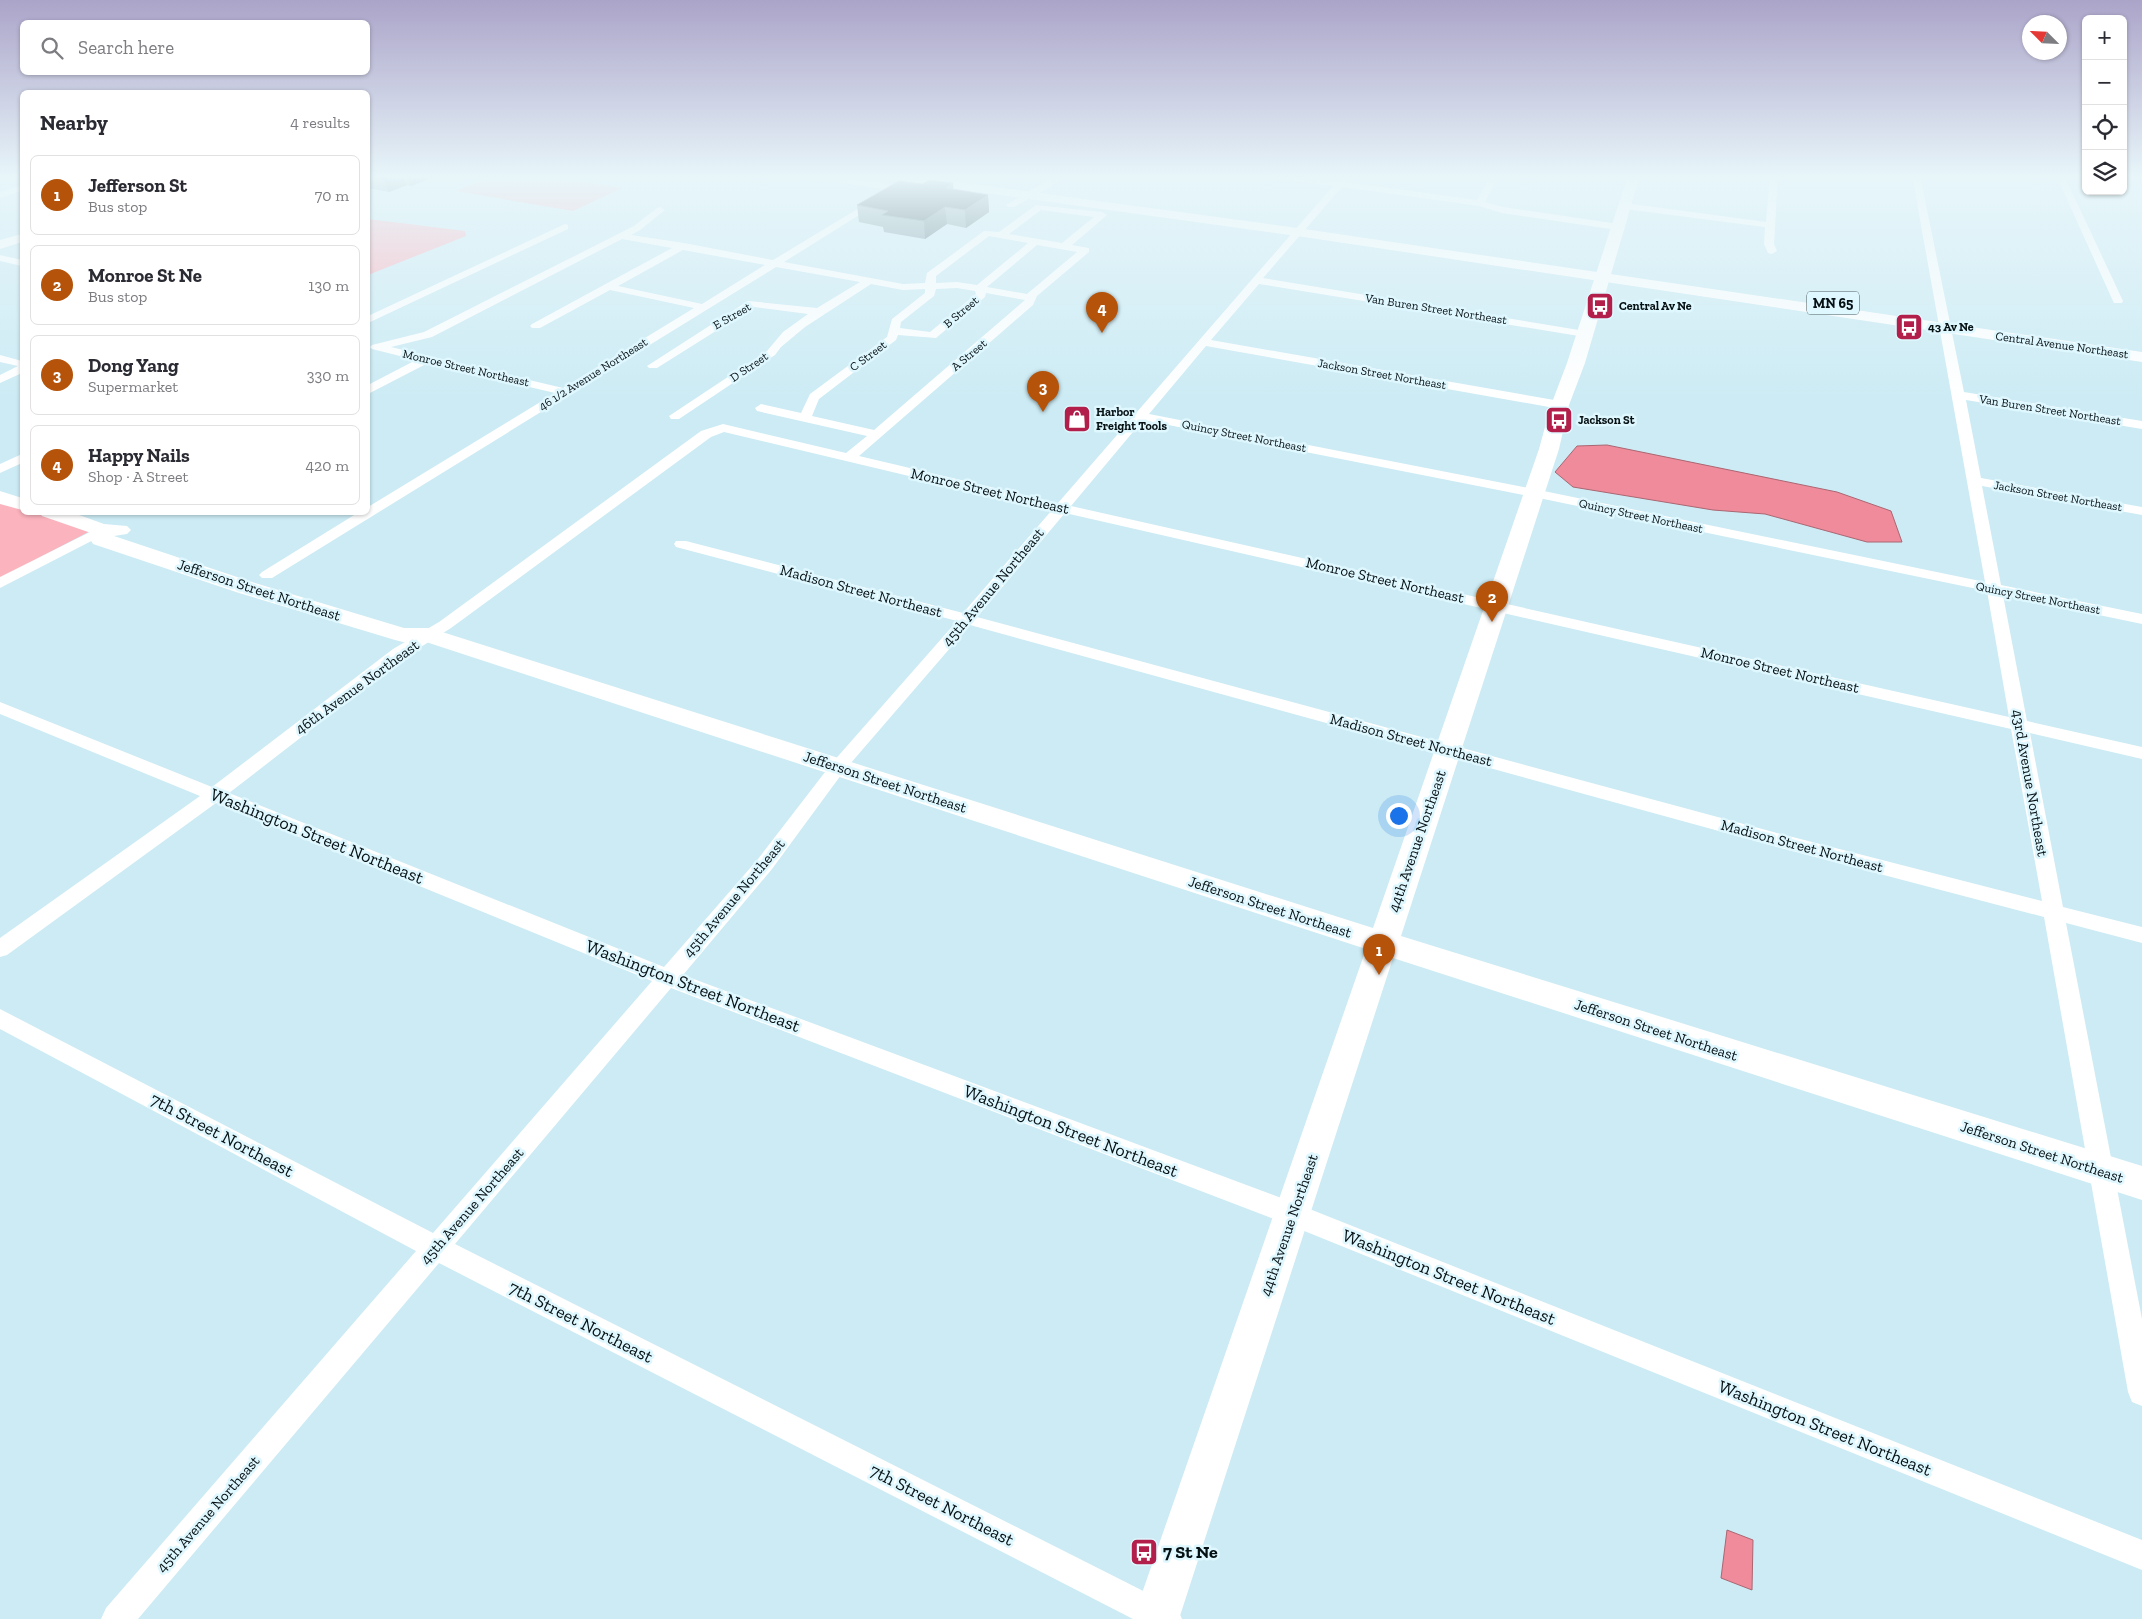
<!DOCTYPE html>
<html lang="en">
<head>
<meta charset="utf-8">
<style>
	:root { --surface:#fff; --page:#f2f2f3; --text:#2b2b33; --muted:#7c7c81; --line:#e1e1e2; --accent:#b45309 }
	body { margin:0; font-family:"Zilla Slab",serif; background:var(--page); color:var(--text) }
	.controls { position:absolute; right:15px; top:15px; display:grid; overflow:hidden; border-radius:8px; box-shadow:0 1px 4px #0004 }
	.controls button { width:45px; height:45px; display:grid; place-items:center; padding:0; border:0; border-bottom:1px solid var(--line); background:var(--surface); color:var(--text); font:25px sans-serif }
	.compass { position:absolute; left:2022px; top:15px; width:45px; height:45px; border-radius:50%; background:var(--surface); box-shadow:0 1px 4px #0004; rotate:294deg }
	.you { position:absolute; left:1398px; top:815px; width:18px; height:18px; margin:-12px; border:4px solid #fff; border-radius:50%; background:#1a73e8; box-shadow:0 0 0 8px #1a73e833 }
	.badge { display:grid; place-items:center; width:32px; height:32px; border-radius:50%; background:var(--accent); color:#fff; font-size:16px; font-weight:700 }
	.pin { position:absolute; translate:-50% -41px; filter:drop-shadow(0 1px 2px #0008) }
	.pin::after { content:''; position:absolute; top:26px; width:18px; height:15px; background:inherit; clip-path:polygon(0 0,100% 0,50% 100%) }
	.list { margin:0; padding:0; list-style:none }
	h2 { display:flex; justify-content:space-between; align-items:center; height:65px; margin:0; padding:0 20px; font-size:21px }
	h2 small { font-size:16px; font-weight:400; color:var(--muted) }
	.list li { display:grid; grid-template-columns:32px 1fr auto; gap:15px; align-items:center; box-sizing:border-box; height:80px; margin:0 10px 10px; padding:0 10px; border:1px solid var(--line); border-radius:8px }
	.list b { display:block; font-size:19px; white-space:nowrap }
	.list p { margin:0; font-size:16px; white-space:nowrap; color:var(--muted) }
	.list em { font-size:16px; font-style:normal; color:var(--muted) }
	.icon { flex:none; width:28px; height:28px; fill:none; stroke:currentColor; stroke-width:2; stroke-linecap:round; stroke-linejoin:round }
	.map { position:relative; flex:none; width:2142px; height:1619px; overflow:hidden }
	.search { position:absolute; background:var(--surface); box-shadow:0 1px 4px #0004; left:20px; top:20px; width:350px; height:55px; display:flex; align-items:center; gap:12px; box-sizing:border-box; padding:0 18px; border-radius:8px; color:var(--muted); font-size:19px }
	.panel { position:absolute; background:var(--surface); box-shadow:0 1px 4px #0004; left:20px; top:90px; width:350px; height:425px; border-radius:8px }
	.map>svg:first-child { display:block }
	.green { fill:#fbb3bd }
	.water { fill:#f08b9b; stroke:#aa6672 }
	.lines { fill:none; stroke-linecap:round; stroke-linejoin:round }
	.street { fill:#fff; fill-rule:evenodd }
	.secondary { fill:#fff; fill-rule:evenodd }
	.primary { fill:#fff; fill-rule:evenodd }
	.wall { fill:#7a969e }
	.shaded-wall { fill:#58757c }
	.building { fill:#274249; stroke:#58757c }
	.labels { text-anchor:middle; dominant-baseline:central; stroke-width:5; stroke-linejoin:round; paint-order:stroke }
	.far-poi-label { font-size:12px; font-weight:bold; fill:#061114; stroke:#dff7fe; text-anchor:start }
	.far-street-label { font-size:12px; fill:#061114; stroke:#dff7fe }
	.shield { fill:#dff7fe; stroke:#47565a; stroke-width:1 }
	.shield-label { font-size:14px; font-weight:bold; fill:#061114 }
	.street-label { font-size:15px; fill:#061114; stroke:#dff7fe }
	.near-street-label { font-size:18px; fill:#061114; stroke:#dff7fe }
	.near-poi-label { font-size:18px; font-weight:bold; fill:#061114; stroke:#dff7fe; text-anchor:start }
</style>
</head>
<body>
<div class="map">
<svg width="2142" height="1619" viewBox="0 0 2142 1619">
	<rect width="100%" height="100%" fill="#ccebf4"/>
	<path class="green" d="M494 175H541L622 188 573 211 456 191Z
		M368 219 465 231 466 236 368 275Z
		M0 495 22 502V512L55 513 100 526 0 578Z"/>
	<path class="water" d="M1607 445 1837 492 1891 511 1902 542H1867L1765 514 1713 510 1573 487 1555 472 1577 446Z
		M1727 1530 1753 1540 1752 1590 1721 1578Z"/>
	<g class="lines">
		<path class="street" d="M805 175H826L896 185 913 175H923L784 262 903 284 925 283 927 273 984 231 999 232 1036 205 1102 212 1107 215 1072 245 1089 248V252L1037 296 1033 305 859 456 1058 503 1333 186 1270 178 1266 175H1289L1337 181 1343 175H1352L1346 182 1477 200 1491 175H1499L1485 202 1503 207 1618 224 1623 227 1618 230 1502 213 1479 206 1342 187 1263 278 1585 331 1591 334 1589 336 1585 337 1259 284 1211 340 1560 401 1566 405 1564 408 1560 409 1206 346 1149 414 1534 489 1985 582 1912 175H1920L1964 392 2142 421V429L1966 400 1981 478 2142 507V515L1982 486 2001 585 2142 614V624L2003 595 2027 721 2142 747V759L2030 733 2063 907 2142 927V943L2066 923 2142 1319V1406L2132 1402 2128 1392 2044 917 1777 847 970 625 844 771 772 869 683 975 1292 1202 2142 1540V1570L1287 1224 671 988 455 1244 1177 1608 1182 1619H1133L439 1263 138 1619H101L106 1608 416 1251 0 1029V1009L433 1233 652 981 216 803 7 955 0 957V938L200 796 0 714V702L212 787 393 649 439 622 701 431 723 424 846 453 867 436 757 411 755 408 761 404 801 413 810 394 887 337 892 319 925 293V289L903 290 871 284 805 327 781 347 775 355 679 419H671L669 416 767 351 783 332 808 314 754 307 657 368H649L647 366 748 301 817 308 860 282 776 267 272 578H262L259 575 262 572 359 512H368V507L555 393 428 363 368 394V385L416 360 372 349 370 347 372 345 424 332 634 226 657 208 660 207 665 210 640 230 631 235 684 243 773 260 889 190 809 178ZM1041 210 1094 217 1062 243 1009 234ZM989 236 1028 243 977 285 957 282 936 283V276ZM622 239 672 248 532 324 530 326 532 328H540L610 290 694 308 563 388 391 347 432 337ZM1037 245 1077 252 1027 294 987 287ZM683 250 765 265 702 304 618 286ZM957 288 975 291 976 294 930 332 900 328 901 322 934 296 936 289ZM986 293 1025 300 874 430 812 416 819 399 896 340 898 335 936 338 985 297ZM1143 420 1534 497 1987 591 2009 717 1071 506ZM724 432 1052 510 963 613 686 541H676L674 544 676 547 957 621 832 763 758 859 664 967 229 793 405 657 451 628 711 437ZM1065 513 2011 729 2042 901 1777 833 977 617Z
			M1056 175H1066L1052 186 1014 207H1008L1006 205Z
			M1770 175H1778L1774 244 1777 251 1772 254 1768 253 1764 244 1765 227 1625 209 1620 206 1625 203 1766 222Z
			M2056 175H2064L2123 301 2122 303H2114L2113 301Z
			M22 185V191L0 198V192Z
			M565 224 568 225V229L368 323V316Z
			M0 255 22 260V266L0 261Z
			M0 355 22 361V373L0 383V375L18 366 0 362Z
			M22 454V463L0 473V464Z
			M102 526 107 527 109 530 107 533 0 588V577Z"/>
		<path class="secondary" d="M1628 175H1640L1585 363 1569 405 1559 449 1401 936 2142 1166V1200L1393 958 1179 1619H1133L1366 949 426 642H403L395 640 239 593 93 544 90 539 91 533 42 516 39 512H71L104 524 127 526 131 530 127 534 114 536 255 583 404 628H428L436 630 1373 928 1539 449 1551 405 1567 363Z
			M22 234V242L0 249V240Z
			M0 491 22 498V510L0 504Z"/>
		<path class="primary" d="M877 175H908L1297 228 2142 352V362L1297 236 883 179Z"/>
	</g>
	<path class="wall" d="M368 175H439L411 186 407 185 389 192 368 188Z
		M922 184 988 195 989 212 966 228 947 224 925 239 884 232 883 227 859 222 857 205Z"/>
	<path class="shaded-wall" d="M397 175H403L407 185 389 192 384 180Z
		M407 175H439L411 186Z
		M953 183 954 200 946 188Z
		M988 195 989 212 966 228 965 210Z
		M945 207 947 224 925 239 924 221Z"/>
	<path class="building" d="M368 175H397L384 180 368 177Z
		M930 180 953 183 946 188 988 195 965 210 945 207 924 221 882 215 888 211 857 205 899 181 922 184Z"/>
	<linearGradient id="sky" x2="0" y2="1"><stop stop-color="#aba4c9"/><stop offset="0.44" stop-color="#e8f6fa"/><stop offset="1" stop-color="#e8f6fa" stop-opacity="0"/></linearGradient>
	<rect width="2142" height="402" fill="url(#sky)"/>
	<defs>
		<g id="bus-square" transform="scale(1.4375)"><rect x="-9" y="-9" width="18" height="18" rx="4" fill="#b11f4a" stroke="#dff7fe"/><path d="M-5-6H5V4H4V6H2V4H-2V6H-4V4H-5ZM-3.5-4V0h7V-4ZM-3.5 1.2v1.5H-2V1.2ZM2 1.2v1.5H3.5V1.2Z" fill="#fff"/></g>
		<g id="shop-square" transform="scale(1.4375)"><rect x="-9" y="-9" width="18" height="18" rx="4" fill="#b11f4a" stroke="#dff7fe"/><path d="M-5-2.5h2.3a2.7 3.5 0 0 1 5.4 0H5L5.5 6h-11ZM-1.5-2.5h3a1.5 2.3 0 0 0-3 0Z" fill="#fff"/></g>
	</defs>
	<g fill-rule="evenodd">
		<use href="#bus-square" x="1600" y="306"/>
		<use href="#bus-square" x="1909" y="327"/>
		<use href="#shop-square" x="1077" y="419"/>
		<use href="#bus-square" x="1559" y="420"/>
		<use href="#bus-square" x="1144" y="1552"/>
	</g>
	<g class="labels">
		<g class="far-poi-label">
			<text x="1619" y="306">Central Av Ne</text>
			<text x="1928" y="327">43 Av Ne</text>
			<text x="1096" y="412">Harbor<tspan x="1096" dy="14">Freight Tools</tspan></text>
			<text x="1578" y="420">Jackson St</text>
		</g>
		<g class="far-street-label">
			<text transform="translate(1436 309) rotate(9)">Van Buren Street Northeast</text>
			<text transform="translate(961 312) rotate(-40)">B Street</text>
			<text transform="translate(732 316) rotate(-30)">E Street</text>
			<text transform="translate(2062 345) rotate(8)">Central Avenue Northeast</text>
			<text transform="translate(969 355) rotate(-40)">A Street</text>
			<text transform="translate(868 356) rotate(-37)">C Street</text>
			<text transform="translate(749 367) rotate(-34)">D Street</text>
			<text transform="translate(466 368) rotate(13)">Monroe Street Northeast</text>
			<text transform="translate(593 374) rotate(-32)">46 1/2 Avenue Northeast</text>
			<text transform="translate(1382 374) rotate(10)">Jackson Street Northeast</text>
			<text transform="translate(2050 410) rotate(9)">Van Buren Street Northeast</text>
			<text transform="translate(1244 436) rotate(11)">Quincy Street Northeast</text>
			<text transform="translate(2058 496) rotate(10)">Jackson Street Northeast</text>
			<text transform="translate(1641 516) rotate(12)">Quincy Street Northeast</text>
			<text transform="translate(2038 598) rotate(11)">Quincy Street Northeast</text>
		</g>
		<rect class="shield" x="1807" y="291.5" width="52" height="23" rx="4"/>
		<g class="shield-label">
			<text x="1833" y="303">MN 65</text>
		</g>
		<g class="street-label">
			<text transform="translate(990 491) rotate(13)">Monroe Street Northeast</text>
			<text transform="translate(1385 580) rotate(13)">Monroe Street Northeast</text>
			<text transform="translate(993 587) rotate(-50)">45th Avenue Northeast</text>
			<text transform="translate(259 590) rotate(18)">Jefferson Street Northeast</text>
			<text transform="translate(861 591) rotate(15)">Madison Street Northeast</text>
			<text transform="translate(1780 670) rotate(13)">Monroe Street Northeast</text>
			<text transform="translate(357 687) rotate(-36)">46th Avenue Northeast</text>
			<text transform="translate(1411 740) rotate(15)">Madison Street Northeast</text>
			<text transform="translate(885 782) rotate(18)">Jefferson Street Northeast</text>
			<text transform="translate(2030 783) rotate(80)">43rd Avenue Northeast</text>
			<text transform="translate(1417 841) rotate(-71)">44th Avenue Northeast</text>
			<text transform="translate(1802 846) rotate(15)">Madison Street Northeast</text>
			<text transform="translate(734 898) rotate(-50)">45th Avenue Northeast</text>
			<text transform="translate(1270 907) rotate(18)">Jefferson Street Northeast</text>
			<text transform="translate(1656 1030) rotate(18)">Jefferson Street Northeast</text>
			<text transform="translate(2042 1152) rotate(18)">Jefferson Street Northeast</text>
			<text transform="translate(472 1206) rotate(-49)">45th Avenue Northeast</text>
			<text transform="translate(1289 1225) rotate(-71)">44th Avenue Northeast</text>
			<text transform="translate(208 1514) rotate(-49)">45th Avenue Northeast</text>
		</g>
		<g class="near-street-label">
			<text transform="translate(317 836) rotate(22)">Washington Street Northeast</text>
			<text transform="translate(693 986) rotate(21)">Washington Street Northeast</text>
			<text transform="translate(1071 1131) rotate(21)">Washington Street Northeast</text>
			<text transform="translate(222 1135) rotate(28)">7th Street Northeast</text>
			<text transform="translate(1449 1277) rotate(22)">Washington Street Northeast</text>
			<text transform="translate(581 1322) rotate(27)">7th Street Northeast</text>
			<text transform="translate(1825 1428) rotate(22)">Washington Street Northeast</text>
			<text transform="translate(942 1505) rotate(27)">7th Street Northeast</text>
		</g>
		<g class="near-poi-label">
			<text x="1163" y="1552">7 St Ne</text>
		</g>
	</g>
</svg>
<div class="controls">
<button>+</button>
<button>−</button>
<button><svg class="icon" aria-label="locate" viewBox="0 0 24 24"><circle cx="12" cy="12" r="6"/><path d="M12 2v4M12 18v4M2 12h4M18 12h4"/></svg></button>
<button><svg class="icon" aria-label="layers" viewBox="0 0 24 24"><path d="M12 4l9 5-9 5-9-5zM3 14l9 5 9-5"/></svg></button>
</div>
<svg class="compass" viewBox="-18 -18 36 36"><path d="M0-13l5 13h-10z" fill="#e53935"/><path d="M0 13l5-13h-10z" fill="#7c7c81"/></svg>
<div class="you"></div>
<div class="pin badge" style="left:1379px;top:975px">1</div>
<div class="pin badge" style="left:1492px;top:622px">2</div>
<div class="pin badge" style="left:1043px;top:412px">3</div>
<div class="pin badge" style="left:1102px;top:333px">4</div>
<div class="search"><svg class="icon" aria-label="search" viewBox="0 0 24 24"><circle cx="10" cy="10" r="6"/><path d="M15 15l6 6"/></svg>Search here</div>
<section class="panel">
<h2>Nearby<small>4 results</small></h2>
<ul class="list">
<li><span class="badge">1</span><div><b>Jefferson St</b><p>Bus stop</p></div><em>70 m</em></li>
<li><span class="badge">2</span><div><b>Monroe St Ne</b><p>Bus stop</p></div><em>130 m</em></li>
<li><span class="badge">3</span><div><b>Dong Yang</b><p>Supermarket</p></div><em>330 m</em></li>
<li><span class="badge">4</span><div><b>Happy Nails</b><p>Shop · A Street</p></div><em>420 m</em></li>
</ul>
</section>
</div>
</body>
</html>
